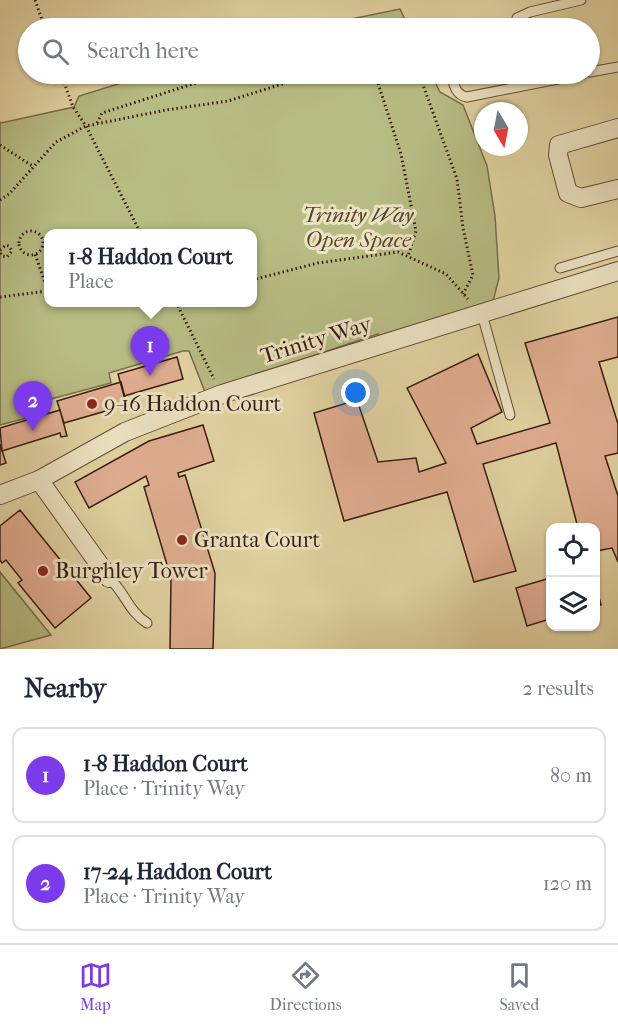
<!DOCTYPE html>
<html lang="en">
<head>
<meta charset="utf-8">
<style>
	:root { --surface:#fff; --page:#f6f6f7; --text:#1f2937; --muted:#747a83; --line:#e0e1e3; --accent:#7c3aed }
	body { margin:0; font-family:"IM FELL French Canon",serif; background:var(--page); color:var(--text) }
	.controls { position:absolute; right:18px; bottom:18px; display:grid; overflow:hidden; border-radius:12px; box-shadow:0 2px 4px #0004 }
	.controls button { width:54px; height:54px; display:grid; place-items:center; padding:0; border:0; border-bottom:2px solid var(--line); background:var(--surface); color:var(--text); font:30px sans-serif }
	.compass { position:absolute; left:474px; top:102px; width:54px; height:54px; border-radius:50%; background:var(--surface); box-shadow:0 2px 4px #0004; rotate:170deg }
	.you { position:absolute; left:356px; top:393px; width:21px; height:21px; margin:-15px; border:4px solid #fff; border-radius:50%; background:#1a73e8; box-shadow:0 0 0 9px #1a73e833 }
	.badge { display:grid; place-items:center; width:39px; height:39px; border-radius:50%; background:var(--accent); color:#fff; font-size:20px; font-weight:700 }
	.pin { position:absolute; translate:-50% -50px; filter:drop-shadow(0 2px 3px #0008) }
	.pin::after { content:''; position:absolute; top:32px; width:21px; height:18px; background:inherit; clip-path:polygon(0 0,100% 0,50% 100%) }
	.popup { position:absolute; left:44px; top:229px; width:213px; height:78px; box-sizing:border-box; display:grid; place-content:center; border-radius:12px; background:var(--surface); filter:drop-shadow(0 2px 4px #0005); font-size:20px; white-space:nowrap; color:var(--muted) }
	.popup b { font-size:22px; color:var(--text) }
	.popup::after { content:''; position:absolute; left:50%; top:100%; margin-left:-12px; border:12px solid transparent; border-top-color:var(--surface) }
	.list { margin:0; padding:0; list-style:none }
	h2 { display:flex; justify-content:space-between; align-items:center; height:78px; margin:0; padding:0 24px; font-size:26px }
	h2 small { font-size:20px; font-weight:400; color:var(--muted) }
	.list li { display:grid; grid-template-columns:39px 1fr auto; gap:18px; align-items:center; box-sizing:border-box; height:96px; margin:0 12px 12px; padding:0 12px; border:2px solid var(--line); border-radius:12px }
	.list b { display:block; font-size:22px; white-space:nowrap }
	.list p { margin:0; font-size:20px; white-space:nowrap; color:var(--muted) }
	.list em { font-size:20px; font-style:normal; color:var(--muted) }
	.icon { flex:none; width:33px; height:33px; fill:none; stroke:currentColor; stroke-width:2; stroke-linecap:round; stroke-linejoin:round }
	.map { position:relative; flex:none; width:618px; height:649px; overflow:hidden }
	.search { position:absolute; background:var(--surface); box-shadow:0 2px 4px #0004; left:18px; right:18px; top:18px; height:66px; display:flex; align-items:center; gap:15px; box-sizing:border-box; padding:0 21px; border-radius:33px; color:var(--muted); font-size:22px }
	.sheet { height:294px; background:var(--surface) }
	nav { display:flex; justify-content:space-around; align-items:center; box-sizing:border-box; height:84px; border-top:2px solid var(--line); background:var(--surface); font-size:16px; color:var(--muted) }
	nav a { display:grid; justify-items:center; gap:3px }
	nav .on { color:var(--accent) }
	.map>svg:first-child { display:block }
	.green { fill:#b7bc83; stroke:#776c4b; stroke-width:1.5; fill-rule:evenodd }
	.building { fill:#e2ae92; stroke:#371d13; stroke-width:1.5 }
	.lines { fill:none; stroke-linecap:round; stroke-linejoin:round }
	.service-casing { stroke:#624b37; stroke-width:11 }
	.minor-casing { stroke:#624b37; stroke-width:20 }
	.path { stroke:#371d13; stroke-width:3; stroke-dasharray:1.5 3; stroke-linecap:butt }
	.service { stroke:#ece3c3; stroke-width:9 }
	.minor { stroke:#ece3c3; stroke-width:18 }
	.poi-dot { fill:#8f2418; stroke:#ece3c3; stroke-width:2 }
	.labels { text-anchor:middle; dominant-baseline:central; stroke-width:6; stroke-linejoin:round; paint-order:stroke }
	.park-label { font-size:22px; font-style:italic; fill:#57452f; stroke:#ece3c3 }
	.street-label { font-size:22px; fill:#371d13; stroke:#ece3c3 }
	.poi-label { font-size:22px; fill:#371d13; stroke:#ece3c3; text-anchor:start }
</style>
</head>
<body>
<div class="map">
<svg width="618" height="649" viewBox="0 0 618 649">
	<rect width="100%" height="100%" fill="#e2d4a2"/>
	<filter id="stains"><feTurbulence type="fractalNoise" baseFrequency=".00333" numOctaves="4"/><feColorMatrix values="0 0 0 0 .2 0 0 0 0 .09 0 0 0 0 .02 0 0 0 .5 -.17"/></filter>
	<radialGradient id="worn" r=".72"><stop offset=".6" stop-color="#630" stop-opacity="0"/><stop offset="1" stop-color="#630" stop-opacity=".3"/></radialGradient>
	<path class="green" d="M400 9 409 28H320L351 19Z
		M150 74H431L440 92 463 105 487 166 495 216 499 278 492 305 379 341 378 334 205 392 189 351H183L109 373 111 383 47 400 49 412 0 425V122L1 123 74 107 79 96ZM48 234H252V302H48Z
		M0 572 51 635 0 649Z"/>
	<path class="building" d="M618 317V357L599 362 618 424V453L605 456 618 496V562L612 548 596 551V528H578L556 443 483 464 516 571 474 582 447 492 344 521 314 413 357 400 378 462 416 458 419 472 446 463 407 388 478 354 502 412 471 428 477 444 550 423 525 343Z
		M177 357 183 379 124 396 118 374Z
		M121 382 128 409 121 410 120 407 64 423 57 401Z
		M60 410 67 436 61 437 60 433 2 451 0 428Z
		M203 425 214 461 178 473 179 477 185 475 215 573 213 649H170L171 578 144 487 149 485 146 476 89 508 75 482 149 441Z
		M0 444 6 463 0 465Z
		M20 510 91 598 55 628 18 583 22 580 6 560 2 563 0 560V526Z
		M550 578V619L527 626 516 588Z
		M596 585 601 605 596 606Z"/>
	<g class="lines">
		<g class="service-casing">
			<path id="service" d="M514 28 517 18 530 12 581 0
				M590 72 618 67
				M451 74C454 84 455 95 467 97L583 74
				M560 268 618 251
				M482 314 510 415
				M109 578C125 592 128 611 147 623"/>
		</g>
		<g class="minor-casing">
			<path id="minor" d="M618 128 559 145 558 155 568 193 581 198 618 189
				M39 480 109 578
				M0 495 39 480 125 432 222 394 618 271"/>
		</g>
		<path class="path" d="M35 0 45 28
			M61 74 73 107 86 126 141 234
			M370 74 376 77 401 154 416 231 408 256
			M419 74 457 179 463 228 473 275 463 294
			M97 123 102 113 224 74
			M0 145 34 167
			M0 200 9 194 56 142 86 126 166 110 228 101 314 74
			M19 243a12 12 0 1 1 24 0a12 12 0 1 1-24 0Z
			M0 250 6 245 9 246 12 251 7 257 2 256 0 252
			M252 280 318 263 398 252 446 274 468 299
			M0 297 48 291 35 254
			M176 302 214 379"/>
		<use href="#service" class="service"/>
		<use href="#minor" class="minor"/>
	</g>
	<g class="poi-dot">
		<circle cx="92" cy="404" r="6"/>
		<circle cx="182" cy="540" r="6"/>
		<circle cx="43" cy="571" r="6"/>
	</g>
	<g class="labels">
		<g class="park-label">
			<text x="358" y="215">Trinity Way<tspan x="358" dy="25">Open Space</tspan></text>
		</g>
		<g class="street-label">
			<text transform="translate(316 340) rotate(-17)">Trinity Way</text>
		</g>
		<g class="poi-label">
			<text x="104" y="404">9-16 Haddon Court</text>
			<text x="194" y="540">Granta Court</text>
			<text x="55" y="571">Burghley Tower</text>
		</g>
	</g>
	<rect width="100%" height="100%" filter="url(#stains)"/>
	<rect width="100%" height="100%" fill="url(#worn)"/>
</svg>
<div class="controls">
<button><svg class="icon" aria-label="locate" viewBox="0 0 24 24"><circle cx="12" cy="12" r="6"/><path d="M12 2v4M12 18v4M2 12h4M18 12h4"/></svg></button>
<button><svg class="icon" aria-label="layers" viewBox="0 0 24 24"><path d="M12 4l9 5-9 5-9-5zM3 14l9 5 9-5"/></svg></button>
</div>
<svg class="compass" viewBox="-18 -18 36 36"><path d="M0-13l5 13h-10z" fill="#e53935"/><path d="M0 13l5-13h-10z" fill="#747a83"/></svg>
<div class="you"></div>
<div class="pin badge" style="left:150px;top:376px">1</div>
<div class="popup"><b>1-8 Haddon Court</b>Place</div>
<div class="pin badge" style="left:33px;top:431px">2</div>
<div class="search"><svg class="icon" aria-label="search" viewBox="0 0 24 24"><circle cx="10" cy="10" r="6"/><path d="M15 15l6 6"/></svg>Search here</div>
</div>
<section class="sheet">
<h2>Nearby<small>2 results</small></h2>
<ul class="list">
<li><span class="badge">1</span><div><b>1-8 Haddon Court</b><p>Place · Trinity Way</p></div><em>80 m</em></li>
<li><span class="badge">2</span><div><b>17-24 Haddon Court</b><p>Place · Trinity Way</p></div><em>120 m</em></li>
</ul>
</section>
<nav>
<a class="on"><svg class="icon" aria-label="map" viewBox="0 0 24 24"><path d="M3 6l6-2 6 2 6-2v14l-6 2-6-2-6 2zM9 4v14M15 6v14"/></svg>Map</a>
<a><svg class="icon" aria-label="directions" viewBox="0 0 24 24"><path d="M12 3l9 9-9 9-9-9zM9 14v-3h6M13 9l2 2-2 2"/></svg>Directions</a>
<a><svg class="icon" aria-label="saved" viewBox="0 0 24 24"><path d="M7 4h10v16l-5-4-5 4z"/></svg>Saved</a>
</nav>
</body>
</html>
